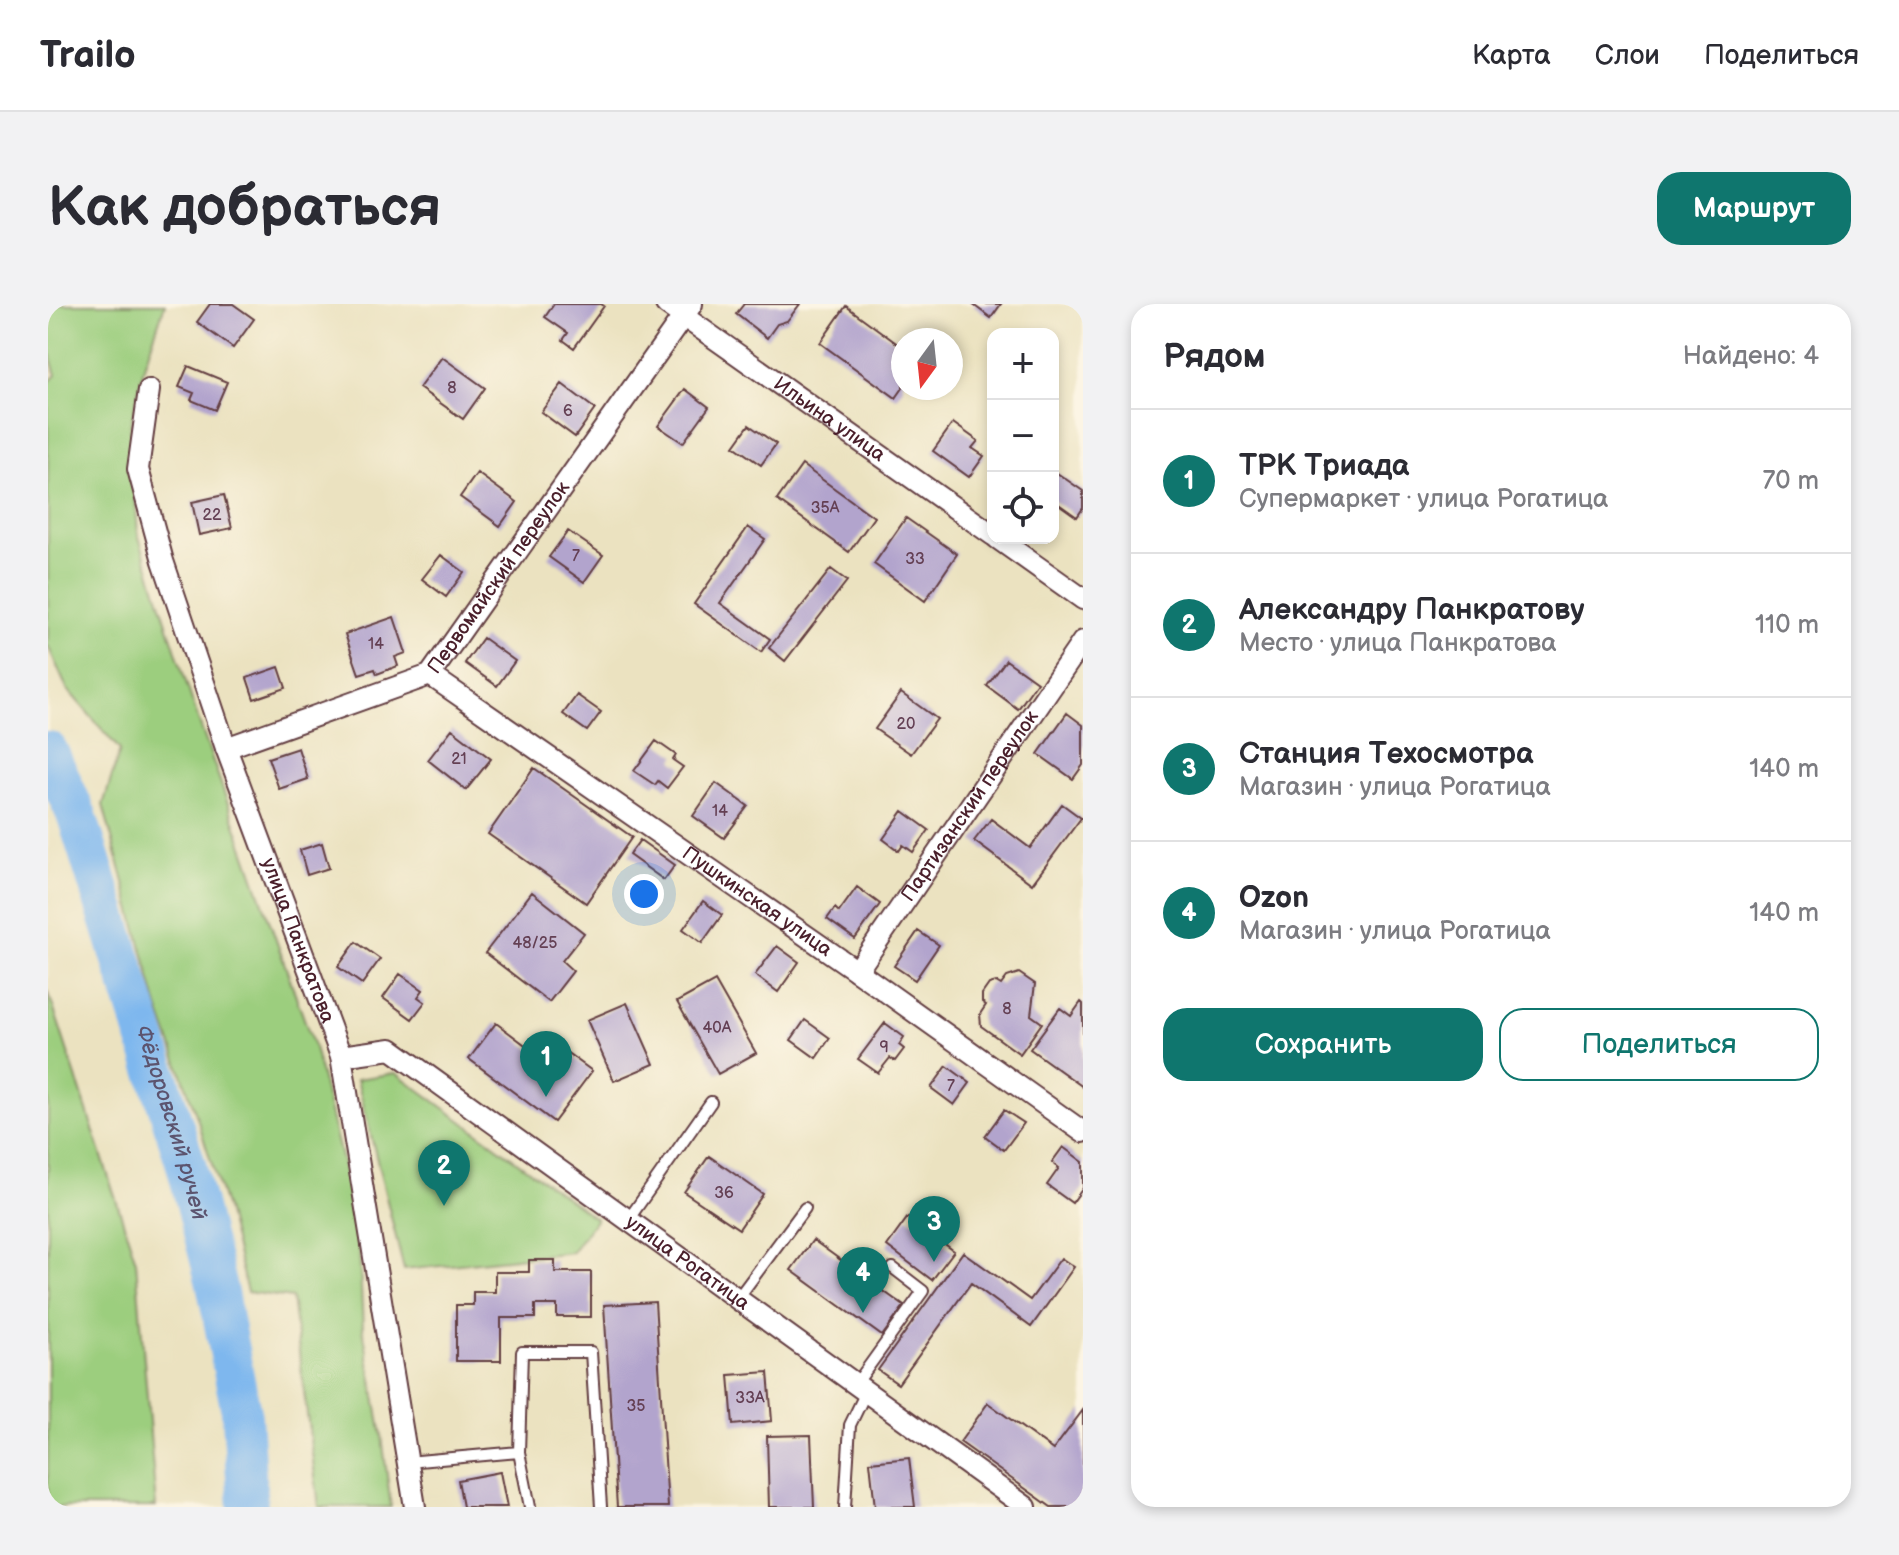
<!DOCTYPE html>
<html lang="ru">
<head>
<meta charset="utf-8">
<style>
	:root { --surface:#fff; --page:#f2f2f3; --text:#2b2b33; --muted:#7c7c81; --line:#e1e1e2; --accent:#0f766e }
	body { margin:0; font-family:"Balsamiq Sans",sans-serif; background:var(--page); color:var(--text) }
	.controls { position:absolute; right:24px; top:24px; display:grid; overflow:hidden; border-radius:16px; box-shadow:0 4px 12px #0003 }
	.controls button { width:72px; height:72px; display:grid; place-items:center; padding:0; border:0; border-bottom:2px solid var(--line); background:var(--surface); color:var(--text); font:40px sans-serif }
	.compass { position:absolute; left:843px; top:24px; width:72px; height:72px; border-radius:50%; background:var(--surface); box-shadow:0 4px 12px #0003; rotate:195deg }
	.you { position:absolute; left:596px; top:590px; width:28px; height:28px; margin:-20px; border:6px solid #fff; border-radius:50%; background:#1a73e8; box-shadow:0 0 0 12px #1a73e833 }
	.badge { display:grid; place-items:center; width:52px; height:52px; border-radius:50%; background:var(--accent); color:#fff; font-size:26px; font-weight:700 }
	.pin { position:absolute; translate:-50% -66px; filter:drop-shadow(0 2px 4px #0008) }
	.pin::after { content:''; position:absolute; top:42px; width:28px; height:24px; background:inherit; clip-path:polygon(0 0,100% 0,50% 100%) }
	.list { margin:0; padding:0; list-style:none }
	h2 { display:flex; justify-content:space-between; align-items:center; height:104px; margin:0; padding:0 32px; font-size:34px }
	h2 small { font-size:26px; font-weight:400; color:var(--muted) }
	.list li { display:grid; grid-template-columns:52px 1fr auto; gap:24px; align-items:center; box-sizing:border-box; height:144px; padding:0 32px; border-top:2px solid var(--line) }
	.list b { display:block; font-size:30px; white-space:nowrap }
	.list p { margin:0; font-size:26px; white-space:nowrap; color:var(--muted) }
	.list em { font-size:26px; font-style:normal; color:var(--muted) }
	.actions { display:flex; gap:16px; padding:24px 32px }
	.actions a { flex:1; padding:18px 0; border:2px solid var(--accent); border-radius:24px; text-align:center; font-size:28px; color:var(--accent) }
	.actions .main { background:var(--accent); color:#fff }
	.icon { flex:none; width:44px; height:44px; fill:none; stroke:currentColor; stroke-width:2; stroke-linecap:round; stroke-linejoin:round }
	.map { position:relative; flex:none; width:1035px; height:1203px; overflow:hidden; border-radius:24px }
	header { display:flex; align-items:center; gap:48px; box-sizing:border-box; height:112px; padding:0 40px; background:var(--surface); border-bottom:2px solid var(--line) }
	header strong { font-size:38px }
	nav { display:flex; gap:44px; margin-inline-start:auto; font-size:28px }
	.intro { display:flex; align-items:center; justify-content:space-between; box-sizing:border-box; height:192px; padding:0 48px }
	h1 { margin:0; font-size:56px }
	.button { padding:20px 36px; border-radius:24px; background:var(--accent); color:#fff; font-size:28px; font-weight:700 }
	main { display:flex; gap:48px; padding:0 48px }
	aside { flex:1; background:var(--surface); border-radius:24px; box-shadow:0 4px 12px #0003 }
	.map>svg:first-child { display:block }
	.green { fill:#9cce7e; stroke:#737654; stroke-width:2 }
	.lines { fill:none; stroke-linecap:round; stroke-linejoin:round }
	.river { stroke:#7eb7ee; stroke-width:40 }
	.building { fill:#b2a4cd }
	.service-casing { stroke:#623c41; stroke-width:14 }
	.minor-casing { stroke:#623c41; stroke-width:24 }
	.service { stroke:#fff; stroke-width:10 }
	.minor { stroke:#fff; stroke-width:20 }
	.labels { text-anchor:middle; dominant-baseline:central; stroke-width:6; stroke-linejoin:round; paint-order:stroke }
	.number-label { font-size:16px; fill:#644054 }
	.street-label { font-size:20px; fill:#4a1f2b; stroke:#fcf5e5 }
	.water-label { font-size:22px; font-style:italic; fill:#5c546f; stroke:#fcf5e5 }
</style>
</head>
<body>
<header>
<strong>Trailo</strong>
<nav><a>Карта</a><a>Слои</a><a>Поделиться</a></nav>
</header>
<div class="intro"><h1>Как добраться</h1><a class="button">Маршрут</a></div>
<main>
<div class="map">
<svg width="1035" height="1203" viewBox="0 0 1035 1203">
	<rect width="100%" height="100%" fill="#fcf5e5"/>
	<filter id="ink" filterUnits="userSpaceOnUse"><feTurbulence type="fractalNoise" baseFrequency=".0125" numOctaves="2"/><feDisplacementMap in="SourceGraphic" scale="16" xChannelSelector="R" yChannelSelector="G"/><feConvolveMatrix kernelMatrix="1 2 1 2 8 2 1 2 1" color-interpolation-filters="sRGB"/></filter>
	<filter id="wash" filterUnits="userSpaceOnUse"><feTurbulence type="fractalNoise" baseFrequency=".006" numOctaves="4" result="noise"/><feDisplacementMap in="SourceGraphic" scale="32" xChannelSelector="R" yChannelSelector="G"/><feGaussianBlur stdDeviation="1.8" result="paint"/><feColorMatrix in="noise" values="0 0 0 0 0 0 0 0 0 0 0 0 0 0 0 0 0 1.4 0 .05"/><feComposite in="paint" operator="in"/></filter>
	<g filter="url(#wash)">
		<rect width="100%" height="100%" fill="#ebe2c0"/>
		<path class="green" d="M3 0H117L97 59 82 123 90 230 150 415 266 743 310 922 315 1025 334 1132 343 1203H271L244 994 199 988 178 905 147 807 110 703 55 501 72 446 19 385 0 342V79L8 71C0 50 0 22 3 0Z
			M0 687 88 957 108 1203H0Z
			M348 769 548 915 524 948 356 966 309 775Z"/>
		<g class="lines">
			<path class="river" id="s1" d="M0 447 29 512 139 864 169 984 194 1113 200 1203"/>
		</g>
		<g id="blocks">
			<path class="building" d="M162 0H185L206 15 185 44 149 18Z
				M506 0H553L556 2 526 44 515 36 520 29 497 13Z
				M696 0H752L739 17 729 20 719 34 688 10Z
				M924 0H953L943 14Z
				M798 2 855 44V84L848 94 772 39Z
				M394 53 437 84 415 115 371 84Z
				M140 62 179 78 167 106 143 96 146 89 131 83Z
				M514 80 547 105 527 133 493 108Z
				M637 85 661 103 635 139 610 122Z
				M905 119 930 137 924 144 936 152 921 173 885 147Z
				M701 121 728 140 713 161 686 142Z
				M754 161 826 213 801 248 729 196Z
				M1006 167 1035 187V204L1029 213 1005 196Z
				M429 169 469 198 452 222 412 193Z
				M176 191 184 224 151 231 144 198Z
				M858 214 909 250 877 297 826 260Z
				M700 223 717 235 672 299 722 335 713 348 646 300Z
				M520 227 555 251 536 278 501 253Z
				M393 251 416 268 398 293 374 275Z
				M783 265 799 277 737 357 721 344Z
				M346 313 358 349 347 353 350 362 329 370 327 365 311 370 297 330Z
				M435 334 467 357 449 382 417 359Z
				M958 356 989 378 970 405 939 382Z
				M231 363 238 384 206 395 199 374Z
				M853 389 889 415 863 450 827 425Z
				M529 391 553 408 539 427 515 410Z
				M1019 409 1035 421V461L1025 475 990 450Z
				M404 425 443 455 418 486 380 456Z
				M608 437 628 451 625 456 635 463 619 484 610 477 607 481 586 467Z
				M250 444 260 475 231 485 220 454Z
				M486 464 584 533 538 599 440 530Z
				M668 479 700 502 676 534 645 512Z
				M1014 500 1033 514 984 580 926 537 943 515 982 544Z
				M855 507 881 526 865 548 855 541 851 547 835 535Z
				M592 536 627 561 616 576 581 551Z
				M274 539 281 564 259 571 252 546Z
				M809 583 832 600 807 635 779 615 787 604 791 608Z
				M484 588 536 629 514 657 525 667 501 698 437 649Z
				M655 597 674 611 654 639 635 625Z
				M870 627 891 641 867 676 846 662Z
				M308 638 332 655 314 680 290 663Z
				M729 642 751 658 730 688 707 671Z
				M971 669 987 680 983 711 994 719 972 750 933 722 932 710 938 701 934 698V690L941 680 948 678 953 681 959 673Z
				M352 670 375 686 370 693 377 698 364 715 335 694Z
				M667 677 708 749 670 770 629 698Z
				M1033 698 1035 700V783L982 745 1012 704 1023 712Z
				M579 699 606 760 566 777 539 716Z
				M757 716 782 734 768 754 743 736Z
				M448 719 492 752 503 737 544 767 506 818 421 755Z
				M837 719 856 733 851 741 856 745 847 757 842 754 830 769 810 755Z
				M899 762 922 779 906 801 883 784Z
				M956 806 976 819 956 846 937 832Z
				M1015 843 1035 858V884L1024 899 999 881 1011 864 1004 858Z
				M661 852 715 890 691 925 636 888Z
				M860 913 906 947 884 976 839 942Z
				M765 936 856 1002 834 1032 743 966Z
				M915 948 982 996 1013 954 1026 963 983 1023 923 979 850 1080 830 1066Z
				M481 956H507V968H543V1013H509V1001H487V1014H453V1057H408V1001H425V988H447V968H481Z
				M607 998 620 1203H569L556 1001Z
				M720 1068 724 1117 685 1121 681 1071Z
				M940 1099 1005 1146 1035 1106V1191L1026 1203H1003L912 1138Z
				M763 1131 766 1203H721L719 1132Z
				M861 1154 867 1203H827L822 1158Z
				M452 1168 459 1203H415L410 1176Z"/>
		</g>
	</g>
	<g filter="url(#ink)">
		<use href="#blocks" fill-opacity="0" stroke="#623c41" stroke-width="2"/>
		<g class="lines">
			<g class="service-casing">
				<path id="service" d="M580 916 663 798
					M690 994 757 904
					M808 1080 875 987 845 964
					M359 1158 471 1148
					M482 1203 471 1148 474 1048H543L553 1203
					M797 1203 802 1121 818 1088"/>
			</g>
			<g class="minor-casing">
				<g id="minor">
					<path id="s2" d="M618 0 945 231"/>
					<path id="s3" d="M101 86 90 165 115 257 178 444 293 752 367 1203"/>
					<path d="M949 234 1035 295"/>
					<path id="s4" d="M382 371 809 667 1035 828"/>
					<path id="s5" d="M178 444 382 371 644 0"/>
					<path id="s6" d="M809 667 1035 337"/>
					<path id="s7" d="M293 752 343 745 978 1203"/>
				</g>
			</g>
			<use href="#service" class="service"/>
			<use href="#minor" class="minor"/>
		</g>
	</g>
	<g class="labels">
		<g class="number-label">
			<text x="404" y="84">8</text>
			<text x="520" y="107">6</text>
			<text x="777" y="204">35А</text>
			<text x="164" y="211">22</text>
			<text x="528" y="252">7</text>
			<text x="867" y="255">33</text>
			<text x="328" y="340">14</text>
			<text x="858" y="420">20</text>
			<text x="411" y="455">21</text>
			<text x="672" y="507">14</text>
			<text x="487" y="639">48/25</text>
			<text x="959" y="705">8</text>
			<text x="669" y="724">40А</text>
			<text x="836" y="743">9</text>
			<text x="903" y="782">7</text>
			<text x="676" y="889">36</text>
			<text x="702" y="1094">33А</text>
			<text x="588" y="1102">35</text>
		</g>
		<g class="street-label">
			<text stroke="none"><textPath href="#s2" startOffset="200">Ильина улица</textPath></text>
			<text stroke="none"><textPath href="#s5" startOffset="336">Первомайский переулок</textPath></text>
			<text stroke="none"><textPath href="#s6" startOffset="200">Партизанский переулок</textPath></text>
			<text stroke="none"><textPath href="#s4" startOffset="398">Пушкинская улица</textPath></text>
			<text stroke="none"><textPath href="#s3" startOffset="578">улица Панкратова</textPath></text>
			<text stroke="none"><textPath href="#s7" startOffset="416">улица Рогатица</textPath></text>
		</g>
		<g class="water-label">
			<text stroke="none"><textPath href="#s1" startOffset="392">Фёдоровский ручей</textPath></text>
		</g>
	</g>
</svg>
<div class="controls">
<button>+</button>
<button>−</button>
<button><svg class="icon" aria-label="locate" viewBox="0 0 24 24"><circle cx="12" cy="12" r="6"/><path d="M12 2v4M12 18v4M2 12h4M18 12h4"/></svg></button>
</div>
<svg class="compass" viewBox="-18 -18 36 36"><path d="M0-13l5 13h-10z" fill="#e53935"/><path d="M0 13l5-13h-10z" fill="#7c7c81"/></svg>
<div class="you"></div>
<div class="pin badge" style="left:498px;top:793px">1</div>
<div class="pin badge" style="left:396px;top:902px">2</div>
<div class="pin badge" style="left:886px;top:958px">3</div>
<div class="pin badge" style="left:815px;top:1009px">4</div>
</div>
<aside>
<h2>Рядом<small>Найдено: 4</small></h2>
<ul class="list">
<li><span class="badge">1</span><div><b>ТРК Триада</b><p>Супермаркет · улица Рогатица</p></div><em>70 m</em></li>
<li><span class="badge">2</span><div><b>Александру Панкратову</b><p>Место · улица Панкратова</p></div><em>110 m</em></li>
<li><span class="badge">3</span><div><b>Станция Техосмотра</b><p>Магазин · улица Рогатица</p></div><em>140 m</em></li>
<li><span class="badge">4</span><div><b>Ozon</b><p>Магазин · улица Рогатица</p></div><em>140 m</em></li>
</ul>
<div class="actions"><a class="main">Сохранить</a><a>Поделиться</a></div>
</aside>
</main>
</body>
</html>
